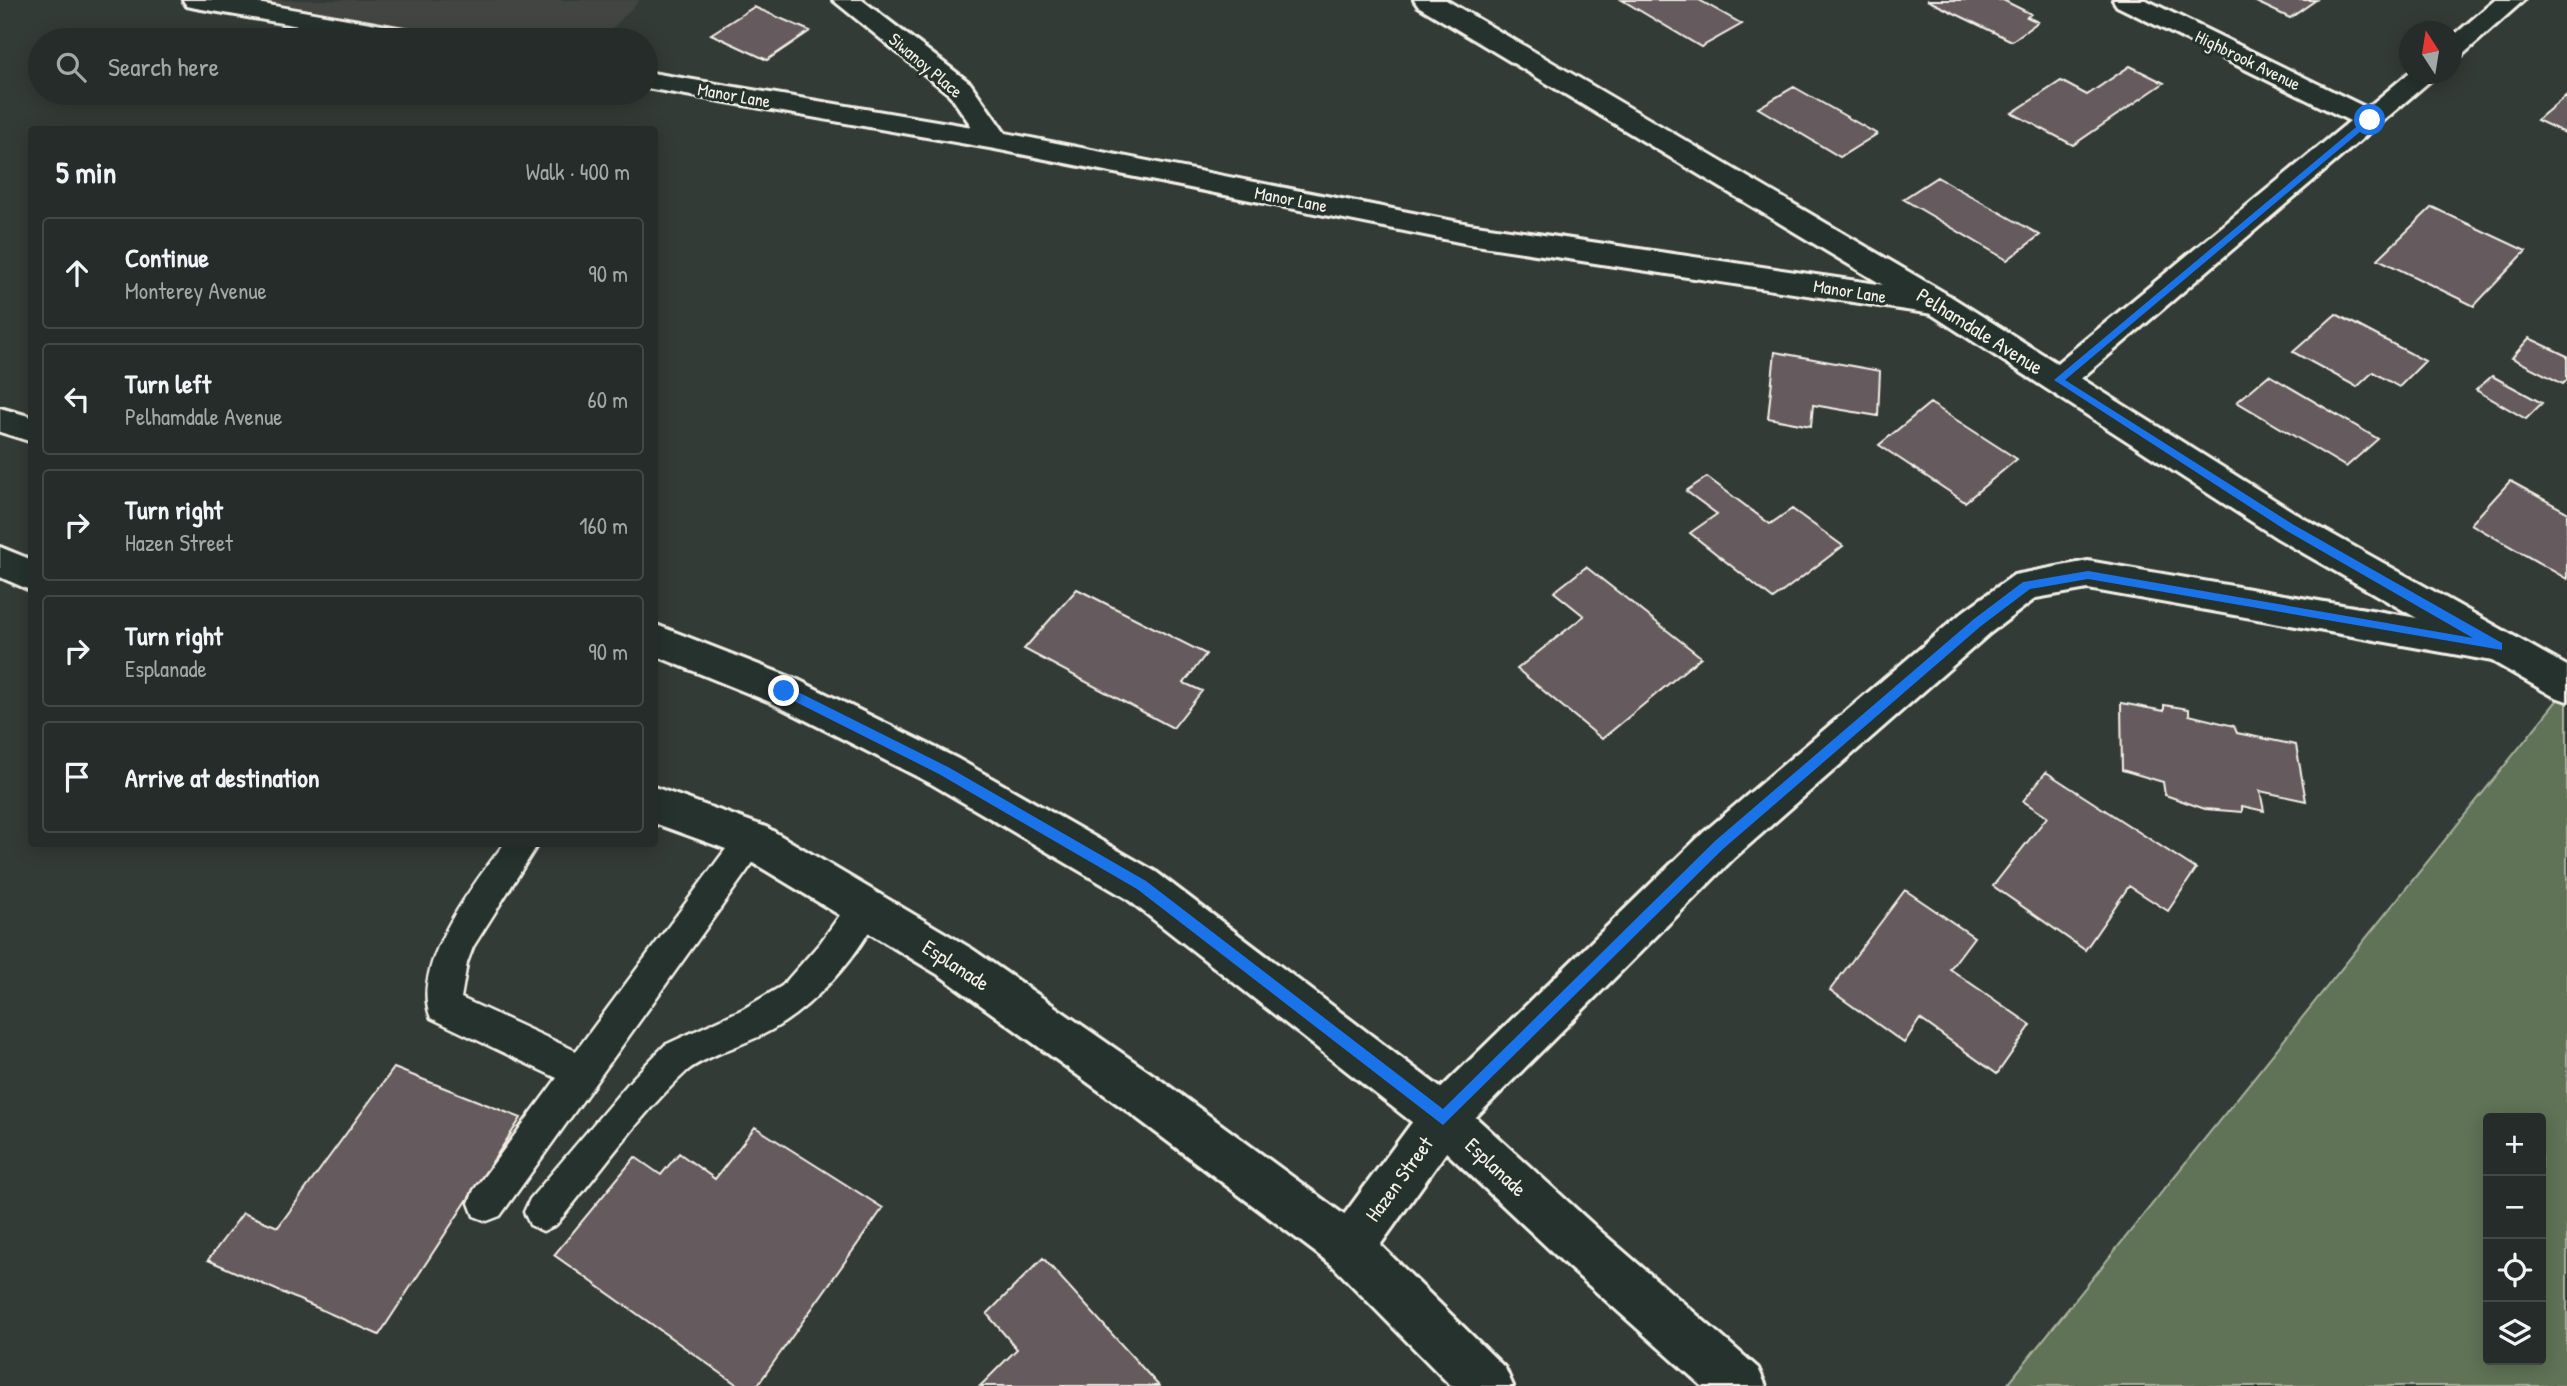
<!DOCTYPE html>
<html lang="en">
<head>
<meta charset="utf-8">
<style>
	:root { --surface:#262c29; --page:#2e3431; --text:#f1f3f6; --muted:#a4a7a8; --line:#424846 }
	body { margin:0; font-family:"Patrick Hand",sans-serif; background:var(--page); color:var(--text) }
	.controls { position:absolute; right:21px; bottom:21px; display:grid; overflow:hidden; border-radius:7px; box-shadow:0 4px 18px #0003 }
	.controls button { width:63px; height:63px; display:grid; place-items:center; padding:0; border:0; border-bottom:2px solid var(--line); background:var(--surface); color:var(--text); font:35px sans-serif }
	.compass { position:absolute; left:2399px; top:21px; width:63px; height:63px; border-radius:50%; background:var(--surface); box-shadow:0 4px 18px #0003; rotate:348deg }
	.stop { position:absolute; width:21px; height:21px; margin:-16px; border:5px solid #1a73e8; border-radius:50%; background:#fff }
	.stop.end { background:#1a73e8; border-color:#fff; box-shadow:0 2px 7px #0008 }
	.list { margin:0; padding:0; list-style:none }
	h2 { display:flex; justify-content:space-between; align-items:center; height:91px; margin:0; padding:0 28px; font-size:30px }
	h2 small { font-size:23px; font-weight:400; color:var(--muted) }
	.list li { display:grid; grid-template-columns:46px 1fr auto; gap:21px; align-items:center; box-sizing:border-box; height:112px; margin:0 14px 14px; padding:0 14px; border:2px solid var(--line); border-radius:7px }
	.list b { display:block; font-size:26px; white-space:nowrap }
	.list p { margin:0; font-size:23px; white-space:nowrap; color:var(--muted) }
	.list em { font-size:23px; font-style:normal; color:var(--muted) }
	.icon { flex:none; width:38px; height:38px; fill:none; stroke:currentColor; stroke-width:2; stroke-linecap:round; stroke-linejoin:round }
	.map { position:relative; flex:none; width:2567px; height:1386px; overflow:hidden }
	.search { position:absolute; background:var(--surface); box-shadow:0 4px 18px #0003; left:28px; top:28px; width:630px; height:77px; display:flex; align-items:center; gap:18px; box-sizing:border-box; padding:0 24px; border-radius:38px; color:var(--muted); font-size:26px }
	.panel { position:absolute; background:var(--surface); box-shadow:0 4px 18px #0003; left:28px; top:126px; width:630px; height:721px; border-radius:7px }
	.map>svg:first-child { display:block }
	.built { fill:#424442 }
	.green { fill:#607356; stroke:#aab29f; stroke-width:2; fill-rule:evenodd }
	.building { fill:#655a5d; stroke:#f4f1e8; stroke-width:2 }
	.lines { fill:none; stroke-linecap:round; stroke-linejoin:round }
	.lane-casing { stroke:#f4f1e8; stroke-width:5 }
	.street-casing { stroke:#f4f1e8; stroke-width:6 }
	.secondary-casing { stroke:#f4f1e8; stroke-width:6 }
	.lane { fill:#26332d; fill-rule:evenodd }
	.street { fill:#26332d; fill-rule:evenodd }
	.secondary { fill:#26332d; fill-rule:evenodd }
	.route { fill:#1a73e8 }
	.labels { text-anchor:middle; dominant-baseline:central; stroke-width:6; stroke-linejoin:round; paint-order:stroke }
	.far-street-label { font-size:18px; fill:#f4f1e8; stroke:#26332d }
	.street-label { font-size:21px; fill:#f4f1e8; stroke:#26332d }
</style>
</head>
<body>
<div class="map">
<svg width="2567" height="1386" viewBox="0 0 2567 1386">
	<rect width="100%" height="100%" fill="#333b37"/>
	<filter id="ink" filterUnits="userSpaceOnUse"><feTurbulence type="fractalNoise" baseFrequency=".0143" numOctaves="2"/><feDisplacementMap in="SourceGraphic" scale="14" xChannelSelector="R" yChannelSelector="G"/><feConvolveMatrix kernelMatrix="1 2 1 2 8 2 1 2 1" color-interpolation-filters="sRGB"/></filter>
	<g filter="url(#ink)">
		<path class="built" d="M257 0H640L601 40H471Z"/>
		<path class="green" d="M2559 698 2567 702V1386H2006ZM2488 1118H2541V1360H2488Z"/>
		<path class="building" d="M1622 0H1699L1742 24 1701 47Z
			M1927 0H2003L2031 14 2027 17 2038 22 2012 41Z
			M2252 0H2316L2290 18Z
			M754 7 810 31 767 60 711 34Z
			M2130 66 2164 83 2073 145 2012 113 2061 81 2087 95Z
			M1794 87 1877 134 1840 157 1758 108Z
			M2567 95V134L2537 120Z
			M1937 177 2040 235 2007 260 1903 199Z
			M2432 207 2526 251 2474 306 2378 259Z
			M2336 314 2425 361 2399 387 2373 372 2357 387 2293 352Z
			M2529 338 2567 356V380L2563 384 2512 358Z
			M1775 352 1880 371 1878 416 1813 405 1811 426 1768 418Z
			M2269 375 2378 439 2346 467 2237 402Z
			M2492 376 2542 403 2526 419 2476 390Z
			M1930 403 2017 459 1965 502 1879 445Z
			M1707 477 1770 524 1792 509 1843 546 1773 599 1690 533 1717 514 1686 491Z
			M2510 481 2567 512V579L2471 524Z
			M1586 567 1701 657 1602 739 1517 669 1584 616 1554 592Z
			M1077 589 1206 654 1184 683 1202 691 1173 728 1024 649Z
			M2121 703 2164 711V705L2189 709V715L2234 726 2237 733 2296 745 2306 801 2260 791 2264 811 2242 806V812L2205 809 2165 795 2163 782 2122 770Z
			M2046 772 2196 869 2168 911 2129 886 2085 950 1993 886 2047 817 2023 801Z
			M1905 890 1974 937 1950 969 2031 1025 1997 1074 1920 1019 1904 1043 1830 990Z
			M394 1068 521 1118 379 1335 208 1260 243 1213 278 1227Z
			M755 1127 883 1208 757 1386H739L554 1255 635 1157 661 1175 679 1153 715 1179Z
			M1043 1258 1159 1386H980L1017 1349 987 1314Z"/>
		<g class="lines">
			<g class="lane-casing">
				<path id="lane" d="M751 826 762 830 767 840 762 850 500 1216 487 1221 474 1216 469 1203 474 1190 557 1078 431 1018C409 967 474 883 504 844H538L473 947 467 963 461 998 576 1051 740 830Z
					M865 893 877 897 881 908C860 956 811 1011 764 1034 744 1044 702 1058 687 1071 639 1115 598 1175 556 1225L543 1231 530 1225 524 1212 530 1199 631 1080 665 1045 743 1009 782 986 820 943 853 897Z"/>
			</g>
			<g class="street-casing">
				<path id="street" d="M183 0H240L421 32 430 34 434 40H378L196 8 187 6Z
					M833 0H862L970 83 1005 133 1469 224 1939 293 1950 296 1955 304 1950 312 1939 315 1469 244 995 149 646 88V72L972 127 950 95Z
					M2113 0H2146L2367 108 2410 72 2438 74 2070 388 2058 392 2046 388 2042 380 2046 372 2350 121 2117 6Z
					M2495 0H2524L2461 56 2452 58V37Z
					M2088 561 2498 632 2511 636 2517 647 2511 658 2498 662 2088 589 2036 598 1990 633 1734 858 1459 1134 1366 1265 1349 1272 1332 1265 1325 1248 1332 1231 1427 1102 1704 832 1964 611 2014 575Z"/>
			</g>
			<g class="secondary-casing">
				<path id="secondary" d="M1414 0H1446L1950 296 2303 518 2567 666V701L2553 696 2277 538 1928 312 1418 6Z
					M0 408 32 417V442L0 432Z
					M0 547 32 560V591L0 577Z
					M654 624 798 680 958 759 1156 872 1459 1102 1599 1230 1758 1368 1766 1386H1702L1565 1264 1427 1134 1126 898 930 783 770 702 654 655Z
					M654 787 766 827 972 949 1162 1081 1366 1231 1505 1368 1513 1386H1451L1332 1265 1130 1113 942 977 737 853 654 823Z"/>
			</g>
			<use href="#lane" class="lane"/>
			<use href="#street" class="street"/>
			<use href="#secondary" class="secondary"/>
		</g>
	</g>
	<path class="route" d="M2367 118 2374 120 2065 380 2294 525 2502 643V650L2088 579 2030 589 1981 626 1723 849 1443 1125 1137 889 939 774 780 694 778 691 784 686 788 687 948 767 1146 881 1443 1109 1715 841 1974 619 2023 582 2088 571 2473 638 2287 531 2054 380Z"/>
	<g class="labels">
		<g class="far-street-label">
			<text transform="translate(2248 60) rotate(26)">Highbrook Avenue</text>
			<text transform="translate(926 65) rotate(40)">Siwanoy Place</text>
			<text transform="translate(734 95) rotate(10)">Manor Lane</text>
			<text transform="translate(1291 199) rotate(11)">Manor Lane</text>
			<text transform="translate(1850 291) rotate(9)">Manor Lane</text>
		</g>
		<g class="street-label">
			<text transform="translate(1980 331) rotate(32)">Pelhamdale Avenue</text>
			<text transform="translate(956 965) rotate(33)">Esplanade</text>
			<text transform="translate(1496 1167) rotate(43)">Esplanade</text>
			<text transform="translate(1399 1179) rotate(-54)">Hazen Street</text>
		</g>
	</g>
</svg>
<div class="controls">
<button>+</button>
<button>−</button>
<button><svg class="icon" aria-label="locate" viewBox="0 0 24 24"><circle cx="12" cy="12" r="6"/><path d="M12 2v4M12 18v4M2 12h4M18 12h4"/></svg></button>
<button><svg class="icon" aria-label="layers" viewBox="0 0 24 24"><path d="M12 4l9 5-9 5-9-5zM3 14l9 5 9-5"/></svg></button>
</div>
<svg class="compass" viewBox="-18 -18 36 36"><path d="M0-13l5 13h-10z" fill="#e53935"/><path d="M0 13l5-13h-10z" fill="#a4a7a8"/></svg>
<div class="stop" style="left:2370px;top:120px"></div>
<div class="stop end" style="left:784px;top:691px"></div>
<div class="search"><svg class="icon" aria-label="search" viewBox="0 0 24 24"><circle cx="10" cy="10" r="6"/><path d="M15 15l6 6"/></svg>Search here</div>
<section class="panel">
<h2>5 min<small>Walk · 400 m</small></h2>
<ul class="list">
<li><svg class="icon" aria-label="ahead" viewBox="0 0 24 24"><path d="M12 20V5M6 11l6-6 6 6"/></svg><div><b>Continue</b><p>Monterey Avenue</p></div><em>90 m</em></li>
<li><svg class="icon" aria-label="left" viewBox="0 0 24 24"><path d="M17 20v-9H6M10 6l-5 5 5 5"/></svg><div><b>Turn left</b><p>Pelhamdale Avenue</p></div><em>60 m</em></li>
<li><svg class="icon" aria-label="right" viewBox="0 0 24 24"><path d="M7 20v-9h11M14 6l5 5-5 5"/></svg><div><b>Turn right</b><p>Hazen Street</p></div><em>160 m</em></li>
<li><svg class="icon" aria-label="right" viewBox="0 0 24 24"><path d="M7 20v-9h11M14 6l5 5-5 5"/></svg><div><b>Turn right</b><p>Esplanade</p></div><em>90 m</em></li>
<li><svg class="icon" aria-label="arrive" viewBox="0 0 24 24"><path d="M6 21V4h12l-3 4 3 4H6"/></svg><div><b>Arrive at destination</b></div></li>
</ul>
</section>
</div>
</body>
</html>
